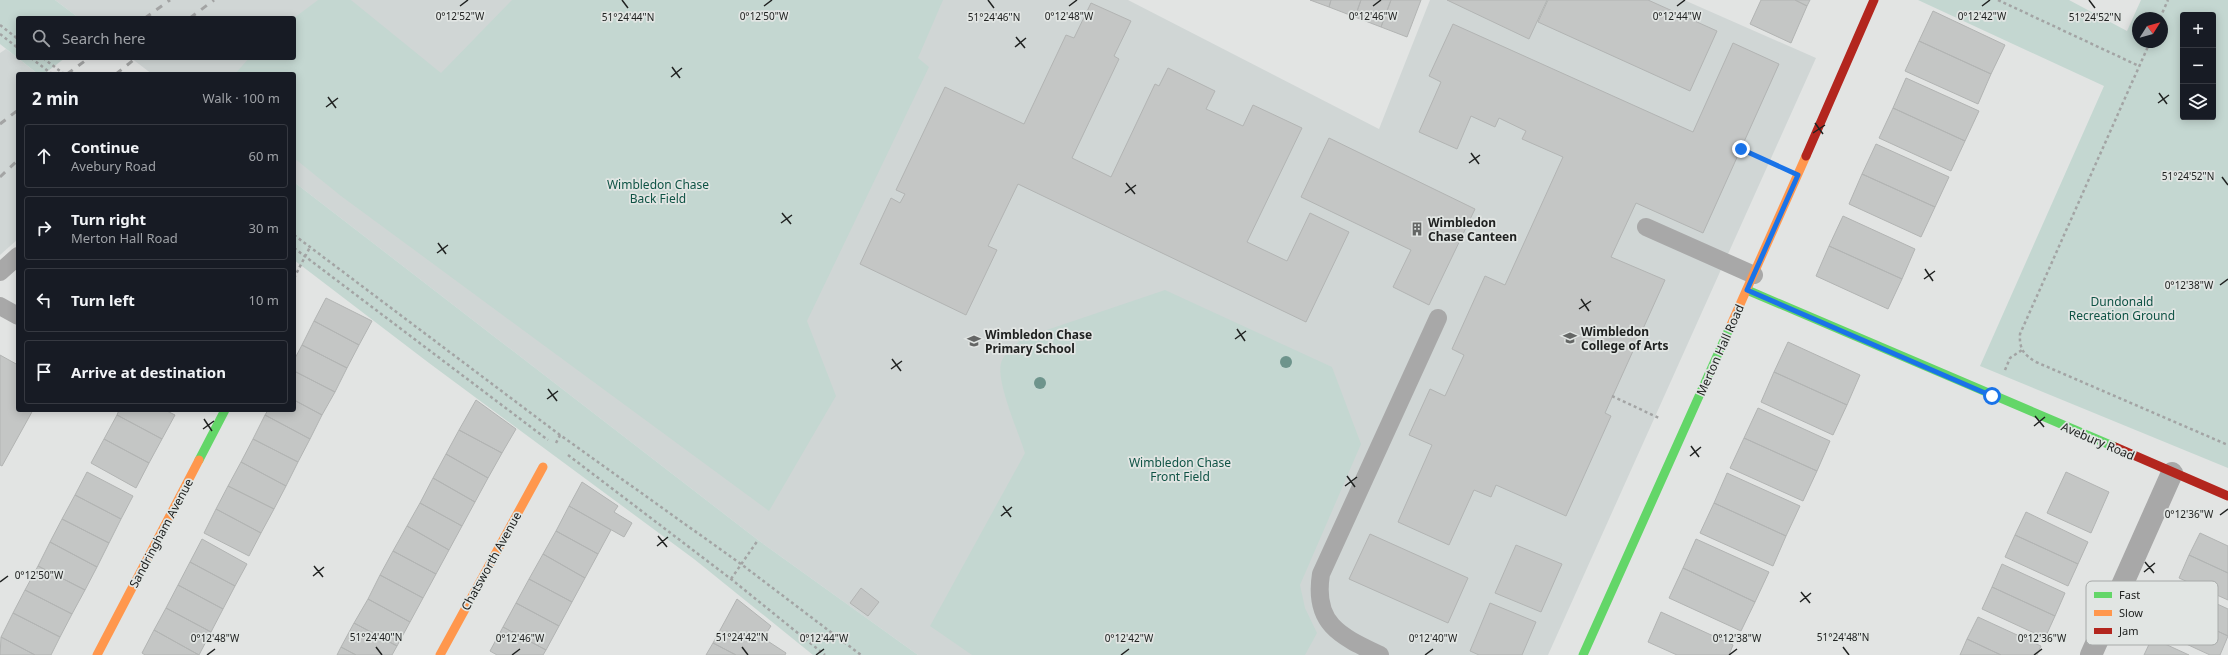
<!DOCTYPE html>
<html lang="en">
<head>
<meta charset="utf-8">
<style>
	:root { --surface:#171b24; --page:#242831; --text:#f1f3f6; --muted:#9ea1a6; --line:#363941 }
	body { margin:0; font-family:"Noto Sans",sans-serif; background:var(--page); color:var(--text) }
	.controls { position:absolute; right:12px; top:12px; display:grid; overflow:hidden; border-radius:4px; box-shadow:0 2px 10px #0003 }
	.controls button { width:36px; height:36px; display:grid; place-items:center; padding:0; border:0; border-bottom:1px solid var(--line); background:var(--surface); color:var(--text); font:20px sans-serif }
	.compass { position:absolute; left:2132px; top:12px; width:36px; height:36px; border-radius:50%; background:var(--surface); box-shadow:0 2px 10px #0003; rotate:53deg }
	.stop { position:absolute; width:12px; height:12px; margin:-9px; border:3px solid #1a73e8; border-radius:50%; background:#fff }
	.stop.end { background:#1a73e8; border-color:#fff; box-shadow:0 1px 4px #0008 }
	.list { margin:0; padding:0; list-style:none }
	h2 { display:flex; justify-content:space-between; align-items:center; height:52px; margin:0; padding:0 16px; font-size:17px }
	h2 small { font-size:13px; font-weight:400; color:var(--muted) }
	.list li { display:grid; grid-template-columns:26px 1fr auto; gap:12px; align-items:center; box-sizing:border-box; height:64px; margin:0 8px 8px; padding:0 8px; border:1px solid var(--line); border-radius:4px }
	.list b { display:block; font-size:15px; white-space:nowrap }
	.list p { margin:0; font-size:13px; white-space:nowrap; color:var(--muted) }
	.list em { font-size:13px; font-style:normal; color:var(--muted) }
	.icon { flex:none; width:22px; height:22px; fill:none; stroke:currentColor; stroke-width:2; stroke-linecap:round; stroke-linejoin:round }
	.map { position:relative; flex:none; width:2228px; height:655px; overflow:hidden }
	.search { position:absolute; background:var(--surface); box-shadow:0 2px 10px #0003; left:16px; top:16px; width:280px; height:44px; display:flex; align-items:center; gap:10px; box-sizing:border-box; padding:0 14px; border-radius:4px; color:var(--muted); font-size:15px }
	.panel { position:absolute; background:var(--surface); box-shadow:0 2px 10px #0003; left:16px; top:72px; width:280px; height:340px; border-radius:4px }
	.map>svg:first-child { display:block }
	.built { fill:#d0d6d5 }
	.green { fill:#c4d7d1; fill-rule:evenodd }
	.building { fill:#c4c6c5; stroke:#b2b4b3 }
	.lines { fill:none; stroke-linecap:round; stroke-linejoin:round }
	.path { stroke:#a3a4a4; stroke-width:2.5; stroke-dasharray:3 3; stroke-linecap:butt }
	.lane { stroke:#a8a8a8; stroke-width:18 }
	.street { stroke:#a8a8a8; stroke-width:22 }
	.fast { stroke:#63d668; stroke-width:9 }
	.slow { stroke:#ff974d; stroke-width:9 }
	.jam { stroke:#b3261e; stroke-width:9 }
	.rail { stroke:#a3a4a4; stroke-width:3; stroke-dasharray:7 7; stroke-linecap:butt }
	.tree { fill:#6e948c }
	.route { stroke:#1a73e8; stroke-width:5 }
	.ticks { fill:none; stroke:#202221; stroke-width:1.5 }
	.labels { text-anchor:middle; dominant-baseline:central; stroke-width:3.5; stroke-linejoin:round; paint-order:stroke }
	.park-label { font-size:12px; fill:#0f5345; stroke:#e1e5e3 }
	.poi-label { font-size:12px; font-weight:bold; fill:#202221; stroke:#e1e5e3; text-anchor:start }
	.street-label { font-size:12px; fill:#202221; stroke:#e1e5e3 }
	.key { fill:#e1e5e3; stroke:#a7aaa9; stroke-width:1 }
	.key-label { font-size:11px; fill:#202221 }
	.ticks-label { font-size:10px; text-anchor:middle; fill:#202221; stroke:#e1e5e3; stroke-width:3.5; stroke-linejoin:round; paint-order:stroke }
</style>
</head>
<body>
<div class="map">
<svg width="2228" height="655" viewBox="0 0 2228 655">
	<rect width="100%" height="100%" fill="#e2e4e3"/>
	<path class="built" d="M55 0H1128L1379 129 1430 0H1684L1816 58 1548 655H918L758 540 294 182V74H152L131 58H294V18H79Z
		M6 49 38 74H18V239L0 255V53Z"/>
	<path class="green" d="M0 0H55L79 18H18V58H65L44 74H38L0 44Z
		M318 0H351L441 73 512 0H943L918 58 929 67 807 321 836 396 769 511 341 196 294 158V74H235L249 58H294V18Z
		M1918 0H2069L2127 31 2141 0H2228V468L1980 366 2104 86ZM2183 15H2213V117H2183ZM2138 18H2162V42H2138Z
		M294 182 758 540 918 655H813L694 559 429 363 294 260Z
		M1165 290 1332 367 1361 444 1300 585 1305 608 1317 633 1305 655H972L930 626 1025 453C1019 433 996 383 1001 363 1004 353 1016 345 1023 338Z"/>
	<path class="building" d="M1310 0H1331L1329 7Z
		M1331 0H1361L1355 17 1329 7Z
		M1361 0H1391L1381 27 1355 17Z
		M1391 0H1421L1407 37 1381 27Z
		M1447 0H1547L1529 39Z
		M1548 0H1648L1717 31 1690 91 1538 22Z
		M1761 0H1795L1807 6 1791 43 1750 24Z
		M1795 0H1810L1807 6Z
		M1091 3 1131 21 1114 56 1119 59 1072 158 1111 177 1155 84 1159 86 1168 68 1215 91 1206 109 1243 126 1253 105 1302 128 1247 242 1287 261 1310 213 1349 232 1306 322 1018 184 988 246 997 250 966 315 860 264 891 198 900 203 905 194 896 190 945 87 1024 124 1066 35 1074 38Z
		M1933 11 2005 45 1991 74 1919 41Z
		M1453 24 1693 132 1733 43 1779 64 1703 233 1636 203 1611 257 1665 280 1605 413 1611 416 1566 516 1496 485 1491 497 1474 490 1449 545 1398 522 1432 445 1409 435 1430 389 1445 396 1464 355 1452 349 1485 276 1505 285 1563 157 1522 139 1526 131 1499 118 1495 127 1471 116 1457 149 1419 132 1441 82 1429 76Z
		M1919 41 1991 74 1978 104 1905 71Z
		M1906 78 1979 111 1965 141 1893 108Z
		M1893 108 1965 141 1951 171 1879 138Z
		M1329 138 1475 209 1429 305 1393 287 1411 250 1301 197Z
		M1876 144 1949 177 1935 207 1862 174Z
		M1862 174 1935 207 1921 237 1849 204Z
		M1843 216 1915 249 1902 279 1829 246Z
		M1829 246 1902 279 1888 309 1816 276Z
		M326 298 372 321 359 345 314 321Z
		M314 321 359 345 347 368 302 345Z
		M1788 342 1860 375 1847 405 1774 372Z
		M302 345 347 368 335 392 294 371V360Z
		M0 355 18 365V410H33L2 466 0 465Z
		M294 371 335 392 322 415 294 400Z
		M1774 372 1847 405 1833 435 1761 402Z
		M294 400 322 415 310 439 265 415 268 410H294Z
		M476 400 516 429 502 453 459 430Z
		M1758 408 1830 441 1817 471 1744 438Z
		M119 410H165L175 415 162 439 117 415Z
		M117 415 162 439 149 463 104 439Z
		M265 415 310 439 298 462 253 439Z
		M459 430 502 453 488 478 446 454Z
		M1744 438 1817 471 1803 501 1730 468Z
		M104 439 149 463 136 488 91 463Z
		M253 439 298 462 286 486 241 462Z
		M446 454 488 478 475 502 433 478Z
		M241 462 286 486 274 509 228 486Z
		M87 472 133 496 121 519 75 495Z
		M2066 472 2109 492 2091 533 2047 513Z
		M1727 473 1800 506 1786 536 1714 503Z
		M433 478 475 502 462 526 420 503Z
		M582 482 618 506 614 512 632 523 624 537 569 506Z
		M228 486 274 509 261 533 216 509Z
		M75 495 121 519 109 543 62 519Z
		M420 503 462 526 449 550 407 526Z
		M1714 503 1786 536 1773 566 1700 533Z
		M569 506 611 530 598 554 556 531Z
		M216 509 261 533 249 556 204 533Z
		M2026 512 2088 542 2078 564 2015 535Z
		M62 519 109 543 97 567 50 542Z
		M407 526 449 550 436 574 393 551Z
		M556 531 598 554 585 578 543 554Z
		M2200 533 2228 546V573L2189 555Z
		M1370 534 1468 578 1448 623 1349 579Z
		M2015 535 2078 564 2068 586 2005 557Z
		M202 539 247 564 235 586 190 562Z
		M1696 539 1769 572 1755 602 1683 568Z
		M50 542 97 567 85 590 38 566Z
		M1516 545 1562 564 1541 612 1495 593Z
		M393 551 436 574 423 598 380 575Z
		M543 554 585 578 572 602 529 579Z
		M2189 555 2228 573V600L2179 578Z
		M190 562 235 586 223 609 178 585Z
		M2002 564 2065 593 2055 616 1992 587Z
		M38 566 85 590 72 614 25 590Z
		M1683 568 1755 602 1741 631 1669 598Z
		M380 575 423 598 410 622 368 599Z
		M529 579 572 602 559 626 516 603Z
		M178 585 223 609 211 632 166 608Z
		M2176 585 2228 609V636L2166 607Z
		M1992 587 2055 616 2045 638 1982 609Z
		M861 588 879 602 868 616 850 603Z
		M25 590 72 614 60 637 13 613Z
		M368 599 410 622 397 646 354 623Z
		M737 599 771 626 763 638 786 653 785 655H736L713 643Z
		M516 603 559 626 546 650 503 627Z
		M1490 603 1536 622 1522 655H1479L1470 651Z
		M2166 607 2228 636 2220 655H2210L2156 630Z
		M166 608 211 632 199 655 154 630Z
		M1661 612 1733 645 1729 655H1677L1648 642Z
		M13 613 60 637 51 655H35L1 637Z
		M1978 617 2041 646 2037 655H2001L1967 639Z
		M354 623 397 646 392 655H356L341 647Z
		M503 627 546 650 543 655H497L490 651Z
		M154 630 199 655H145L142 653Z
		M1 637 35 655H0Z
		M2152 638 2189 655H2144Z
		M1967 639 2001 655H1960Z
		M713 643 736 655H706Z
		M341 647 356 655H337Z"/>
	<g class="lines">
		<path class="path" d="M1998 0 2139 66
			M2160 18 2168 0
			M0 25 18 39
			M0 34 18 48
			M2150 42 2020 334C2019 349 2024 355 2036 362L2228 445
			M31 58 52 74
			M43 58 64 74
			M1741 149 1772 163
			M294 235 560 435 741 564 861 655
			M294 248 548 440
			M294 278 310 247
			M2005 370 2010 358 2022 350
			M1612 396 1659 418
			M556 443 560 435
			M568 455 731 579 825 655
			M731 579 758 540"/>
		<path class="lane" d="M1646 227 1754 275
			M0 272 18 256
			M0 306 18 316
			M1380 655C1340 636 1313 624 1321 574L1438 318"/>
		<path class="street" d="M2091 655 2172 473"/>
		<path class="fast" d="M1747 290 2115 447
			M199 460 225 410
			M1583 655 1730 327"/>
		<path class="slow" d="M1730 327 1806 156
			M97 655 199 460
			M440 655 543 467"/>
		<path class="jam" d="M1806 156 1874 0
			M2115 447 2228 496"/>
		<path class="rail" d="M145 18 170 0
			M190 18 214 0
			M67 74 89 58
			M116 74 136 58
			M0 124 18 110
			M0 177 18 160"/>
	</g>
	<g class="tree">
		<circle cx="1286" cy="362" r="6"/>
		<circle cx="1040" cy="383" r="6"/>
	</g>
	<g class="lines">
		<path class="route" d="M1741 149 1798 175 1747 290 1992 396"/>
	</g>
	<path class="ticks" d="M622 0 628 8M988 0 994 8M2089 0 2095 8M460 6 468 0M764 6 772 0M1069 6 1077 0M1373 6 1381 0M1677 6 1685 0M1982 6 1990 0M1016 37 1025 48M1015 47 1026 38M672 67 680 78M671 77 682 68M2159 93 2167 104M328 97 336 108M2158 103 2169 95M326 107 338 98M1815 123 1823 134M1813 133 1825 125M1471 153 1479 164M1469 163 1480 155M2222 177 2228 185M1126 183 1135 194M1125 193 1136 185M782 213 791 224M781 223 792 215M438 243 446 254M437 253 448 245M1925 269 1933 281M1924 279 1935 271M2220 285 2228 279M1581 299 1589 311M1579 309 1591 301M1237 329 1245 341M1235 339 1246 331M892 359 901 371M891 369 902 361M548 389 557 401M547 399 558 391M2035 416 2044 427M204 419 212 431M2034 426 2045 417M203 429 214 421M1691 446 1699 457M1690 456 1701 447M1347 476 1355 487M1345 486 1357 477M1003 506 1011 517M2220 515 2228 509M1001 516 1012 507M658 536 667 547M657 546 668 537M2145 562 2154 573M314 566 323 577M2144 572 2155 563M313 576 324 567M0 582 8 576M1801 592 1810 603M1800 602 1811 593M376 647 382 655M742 647 748 655M1843 647 1849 655M207 655 215 649M512 655 520 649M816 655 824 649M1121 655 1129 649M1425 655 1433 649M1729 655 1737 649M2034 655 2042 649"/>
	<defs>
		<g id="building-bare" transform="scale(1.08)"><path d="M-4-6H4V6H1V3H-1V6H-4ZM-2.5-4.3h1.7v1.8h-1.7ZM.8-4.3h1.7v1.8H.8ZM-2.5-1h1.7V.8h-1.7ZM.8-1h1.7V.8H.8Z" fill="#646665" stroke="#e1e5e3" stroke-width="2.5" paint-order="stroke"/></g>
		<g id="university-bare" transform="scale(1.08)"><path d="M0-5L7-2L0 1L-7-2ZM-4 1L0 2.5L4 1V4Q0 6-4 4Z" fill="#646665" stroke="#e1e5e3" stroke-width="2.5" paint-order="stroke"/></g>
		<g id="school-bare" transform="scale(1.08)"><path d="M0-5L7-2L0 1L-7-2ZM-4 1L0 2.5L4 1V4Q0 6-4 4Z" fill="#646665" stroke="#e1e5e3" stroke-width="2.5" paint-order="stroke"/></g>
	</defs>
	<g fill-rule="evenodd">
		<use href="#building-bare" x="1417" y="229"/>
		<use href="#university-bare" x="1570" y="338"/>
		<use href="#school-bare" x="974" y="341"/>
	</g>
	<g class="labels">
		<g class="park-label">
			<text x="658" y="184">Wimbledon Chase<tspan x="658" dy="14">Back Field</tspan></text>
			<text x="2122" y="301">Dundonald<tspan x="2122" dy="14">Recreation Ground</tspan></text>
			<text x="1180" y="462">Wimbledon Chase<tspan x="1180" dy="14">Front Field</tspan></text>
		</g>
		<g class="poi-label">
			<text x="1428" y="222">Wimbledon<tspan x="1428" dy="14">Chase Canteen</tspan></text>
			<text x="1581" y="331">Wimbledon<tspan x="1581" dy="14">College of Arts</tspan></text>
			<text x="985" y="334">Wimbledon Chase<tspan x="985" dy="14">Primary School</tspan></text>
		</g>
		<g class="street-label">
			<text transform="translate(1720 350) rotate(-66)">Merton Hall Road</text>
			<text transform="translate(2098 441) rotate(23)">Avebury Road</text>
			<text transform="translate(161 533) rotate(-62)">Sandringham Avenue</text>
			<text transform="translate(491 561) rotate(-61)">Chatsworth Avenue</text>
		</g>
	</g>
	<rect x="2086" y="581" width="132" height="64" rx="6" class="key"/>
	<rect x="2094" y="592" width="18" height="6" fill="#63d668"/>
	<rect x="2094" y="610" width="18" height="6" fill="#ff974d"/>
	<rect x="2094" y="628" width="18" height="6" fill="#b3261e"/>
	<g class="key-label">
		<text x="2119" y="599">Fast</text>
		<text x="2119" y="617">Slow</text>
		<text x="2119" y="635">Jam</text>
	</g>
	<g class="ticks-label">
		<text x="460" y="20">0°12'52"W</text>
		<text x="764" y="20">0°12'50"W</text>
		<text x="1069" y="20">0°12'48"W</text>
		<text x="1373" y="20">0°12'46"W</text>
		<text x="1677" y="20">0°12'44"W</text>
		<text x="1982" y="20">0°12'42"W</text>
		<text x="628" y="21">51°24'44"N</text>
		<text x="994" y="21">51°24'46"N</text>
		<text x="2095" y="21">51°24'52"N</text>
		<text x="2188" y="180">51°24'52"N</text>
		<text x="2189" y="289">0°12'38"W</text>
		<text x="2189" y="518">0°12'36"W</text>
		<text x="39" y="579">0°12'50"W</text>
		<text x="376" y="641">51°24'40"N</text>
		<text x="742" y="641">51°24'42"N</text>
		<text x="1843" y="641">51°24'48"N</text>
		<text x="215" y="642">0°12'48"W</text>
		<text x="520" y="642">0°12'46"W</text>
		<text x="824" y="642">0°12'44"W</text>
		<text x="1129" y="642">0°12'42"W</text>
		<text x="1433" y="642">0°12'40"W</text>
		<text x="1737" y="642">0°12'38"W</text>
		<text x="2042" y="642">0°12'36"W</text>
	</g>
</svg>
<div class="controls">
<button>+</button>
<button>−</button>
<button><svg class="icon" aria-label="layers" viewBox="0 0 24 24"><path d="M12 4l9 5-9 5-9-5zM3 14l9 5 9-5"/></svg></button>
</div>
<svg class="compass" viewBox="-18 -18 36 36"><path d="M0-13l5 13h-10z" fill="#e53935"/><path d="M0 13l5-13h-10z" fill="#9ea1a6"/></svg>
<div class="stop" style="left:1992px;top:396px"></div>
<div class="stop end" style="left:1741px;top:149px"></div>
<div class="search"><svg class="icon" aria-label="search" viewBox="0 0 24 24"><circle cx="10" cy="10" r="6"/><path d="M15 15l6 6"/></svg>Search here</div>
<section class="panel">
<h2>2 min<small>Walk · 100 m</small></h2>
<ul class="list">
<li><svg class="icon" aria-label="ahead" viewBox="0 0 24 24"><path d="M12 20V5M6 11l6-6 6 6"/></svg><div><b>Continue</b><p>Avebury Road</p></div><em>60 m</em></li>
<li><svg class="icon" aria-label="right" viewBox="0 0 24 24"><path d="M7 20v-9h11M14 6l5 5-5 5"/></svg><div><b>Turn right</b><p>Merton Hall Road</p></div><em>30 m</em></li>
<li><svg class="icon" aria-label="left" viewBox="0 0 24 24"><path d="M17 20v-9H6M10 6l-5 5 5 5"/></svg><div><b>Turn left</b></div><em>10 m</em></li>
<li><svg class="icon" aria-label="arrive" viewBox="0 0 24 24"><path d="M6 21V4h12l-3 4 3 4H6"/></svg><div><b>Arrive at destination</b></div></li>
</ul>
</section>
</div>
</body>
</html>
